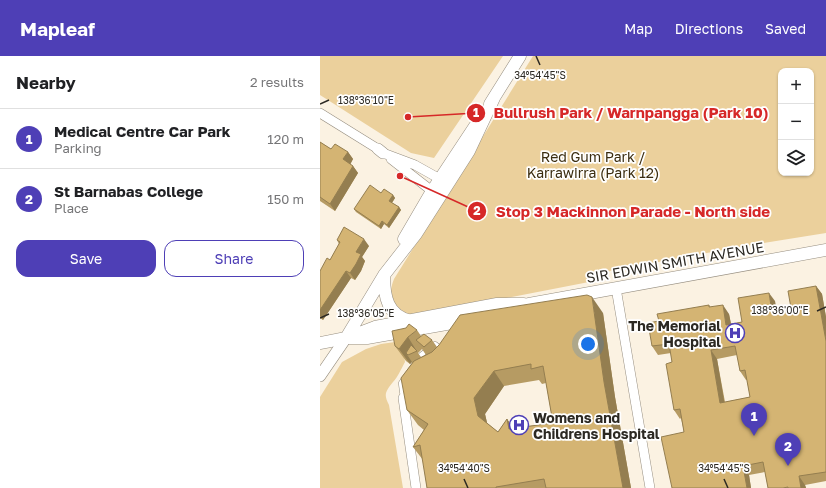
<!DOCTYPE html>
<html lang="en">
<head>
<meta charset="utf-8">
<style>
	:root { --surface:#fff; --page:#f2f2f2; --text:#202124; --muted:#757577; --line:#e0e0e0; --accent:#4e3fb6 }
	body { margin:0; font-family:"Golos Text",sans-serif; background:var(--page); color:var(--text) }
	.controls { position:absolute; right:12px; top:12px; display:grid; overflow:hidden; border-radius:8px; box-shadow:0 1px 3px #0004 }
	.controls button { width:36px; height:36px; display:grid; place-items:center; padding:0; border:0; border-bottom:1px solid var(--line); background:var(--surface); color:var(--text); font:20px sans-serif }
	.you { position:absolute; left:268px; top:288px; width:14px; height:14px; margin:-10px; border:3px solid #fff; border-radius:50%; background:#1a73e8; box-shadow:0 0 0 6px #1a73e833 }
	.badge { display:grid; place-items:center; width:26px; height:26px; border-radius:50%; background:var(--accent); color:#fff; font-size:13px; font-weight:700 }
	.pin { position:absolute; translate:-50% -33px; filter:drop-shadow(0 1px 2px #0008) }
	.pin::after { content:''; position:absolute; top:21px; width:14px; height:12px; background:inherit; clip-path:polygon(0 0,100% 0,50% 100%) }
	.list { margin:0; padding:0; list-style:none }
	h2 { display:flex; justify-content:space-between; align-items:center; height:52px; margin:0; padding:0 16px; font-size:17px }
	h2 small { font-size:13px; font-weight:400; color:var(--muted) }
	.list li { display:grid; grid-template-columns:26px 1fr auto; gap:12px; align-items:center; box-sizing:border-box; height:60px; padding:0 16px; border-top:1px solid var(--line) }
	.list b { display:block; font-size:15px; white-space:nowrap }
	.list p { margin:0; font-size:13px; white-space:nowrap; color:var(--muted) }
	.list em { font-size:13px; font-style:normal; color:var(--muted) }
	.actions { display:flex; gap:8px; padding:12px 16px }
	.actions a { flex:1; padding:9px 0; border:1px solid var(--accent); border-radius:12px; text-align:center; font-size:14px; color:var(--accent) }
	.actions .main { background:var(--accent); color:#fff }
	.icon { flex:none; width:22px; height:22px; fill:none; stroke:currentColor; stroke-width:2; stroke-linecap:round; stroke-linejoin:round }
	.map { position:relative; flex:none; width:506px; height:432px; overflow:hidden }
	header { display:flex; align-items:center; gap:24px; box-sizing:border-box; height:56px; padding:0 20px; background:var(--accent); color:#fff }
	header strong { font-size:19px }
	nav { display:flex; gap:22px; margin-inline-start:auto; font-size:14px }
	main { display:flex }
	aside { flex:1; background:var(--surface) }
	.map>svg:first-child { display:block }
	.green { fill:#ebd09c; fill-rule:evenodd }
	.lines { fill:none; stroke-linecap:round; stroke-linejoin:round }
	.service-casing { stroke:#968e80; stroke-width:5.5 }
	.minor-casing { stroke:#968e80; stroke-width:10 }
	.tertiary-casing { stroke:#968e80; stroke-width:12 }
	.secondary-casing { stroke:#968e80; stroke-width:13 }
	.service { stroke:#fff; stroke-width:4.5 }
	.minor { stroke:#fff; stroke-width:9 }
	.tertiary { stroke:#fff; stroke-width:11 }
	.secondary { stroke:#fff; stroke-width:12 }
	.wall { fill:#b69b63; fill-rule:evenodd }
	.shaded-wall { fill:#947e50 }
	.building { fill:#d4b473; stroke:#947e50; fill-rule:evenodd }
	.ticks { fill:none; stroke:#2c2923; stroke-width:1.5 }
	.labels { text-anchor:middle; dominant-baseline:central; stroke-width:3.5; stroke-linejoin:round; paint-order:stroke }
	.park-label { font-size:14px; fill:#3b2d10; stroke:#fff }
	.street-label { font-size:14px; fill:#2c2923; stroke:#fff }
	.poi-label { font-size:14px; font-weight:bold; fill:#2c2923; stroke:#fff; text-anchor:end }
	.ticks-label { font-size:10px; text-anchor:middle; fill:#2c2923; stroke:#fff; stroke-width:3.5; stroke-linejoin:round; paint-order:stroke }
	.leader { fill:none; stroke:#d62828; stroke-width:1.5 }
	.callout-dot { fill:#d62828; stroke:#fff; stroke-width:1.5 }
	.mark-label { font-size:12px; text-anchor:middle; font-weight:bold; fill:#fff }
	.callout-label { font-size:15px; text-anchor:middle; font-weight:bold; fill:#d62828; stroke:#fff; stroke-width:3.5; stroke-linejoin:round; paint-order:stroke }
</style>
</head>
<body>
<header>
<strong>Mapleaf</strong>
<nav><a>Map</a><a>Directions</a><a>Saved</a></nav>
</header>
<main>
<aside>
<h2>Nearby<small>2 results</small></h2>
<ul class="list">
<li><span class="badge">1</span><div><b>Medical Centre Car Park</b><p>Parking</p></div><em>120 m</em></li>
<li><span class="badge">2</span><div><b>St Barnabas College</b><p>Place</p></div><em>150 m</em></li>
</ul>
<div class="actions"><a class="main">Save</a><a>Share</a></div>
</aside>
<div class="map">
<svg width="506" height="432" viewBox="0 0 506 432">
	<rect width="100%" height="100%" fill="#fbf2e2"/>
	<path class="green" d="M0 0H183L114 102 91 97 0 39Z
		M213 0H506V177L419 191 290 215 269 226 94 260C75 255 66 242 74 223ZM461 15H491V117H461Z
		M82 285 85 306C81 313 78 321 73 326 66 335 63 338 69 349L83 432H0V341L22 306 46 293 61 288Z"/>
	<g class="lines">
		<g class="service-casing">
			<path id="service" d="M115 288 128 298 121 308 100 318 83 342 81 327 101 299Z"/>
		</g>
		<g class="minor-casing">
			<path id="minor" d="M0 57 58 93
				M63 97 95 109 120 123
				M71 103 112 135
				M296 232 330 432
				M83 342 96 432"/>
		</g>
		<g class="tertiary-casing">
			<path id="tertiary" d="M58 93 63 97
				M0 320 26 282"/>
		</g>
		<g class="secondary-casing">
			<path id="secondary" d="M170 48 200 0
				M84 183 112 135 155 70
				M64 219C64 240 67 260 91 265
				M194 253 209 248 506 194
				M26 282H47L149 264
				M26 282 64 219 96 178 149 95 174 42
				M0 287 26 282 55 271 177 248H204"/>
		</g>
		<use href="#service" class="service"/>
		<use href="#minor" class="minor"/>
		<use href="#tertiary" class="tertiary"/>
		<use href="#secondary" class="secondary"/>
	</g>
	<path class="wall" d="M0 86 11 93 28 96 33 103 30 108 33 110 38 117 15 155 0 145Z
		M61 137 73 139 75 142 72 147 79 151 81 154 69 172 64 168 61 173 36 156 34 153Z
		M17 184 49 190 42 201 45 205 41 215 35 224 31 222 3 264 0 262V215L10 204 19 188Z
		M496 230 502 238 506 261V425L485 429 486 432H448L445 416 429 419 431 432H352L364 376 361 362 360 363 354 354 352 306 351 297 338 299 332 290 339 265 389 249 390 251 409 258 411 268 422 266 455 245 456 255 471 252ZM417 299 420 315 426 324H427L430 341 405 346 397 303Z
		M283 257 295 341 311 432H107L103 404 93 391 104 374 98 369 87 354 92 307V306L90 308 86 305 75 290 97 274 101 280 112 284 117 291ZM102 293 106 299 101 301 98 297ZM219 324 222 328 226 327 233 367 193 372 187 363 178 376 167 367 165 358 184 330Z"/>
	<path class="shaded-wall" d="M28 96 33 103 29 111 23 103Z
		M33 110 38 117 15 155 10 148Z
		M73 139 75 142 71 148 69 145Z
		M79 151 81 154 69 172 67 169Z
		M62 165 64 168 61 173 59 170Z
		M44 183 49 190 42 201 45 205 41 215 35 224 30 217 36 196Z
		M26 215 31 222 3 264 0 260V254Z
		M496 230 502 238 506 261V285Z
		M449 237 455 245 458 265 452 256Z
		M272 241 283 257 295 341 311 432H303L284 326Z
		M403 249 409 258 413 278 406 269Z
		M88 281 98 297 97 295 86 297 92 306 90 308 79 293Z
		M391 294 397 303 406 356 400 347Z
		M174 315 184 330 165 358 169 375 158 360 154 342Z
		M187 363 198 379 189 373Z
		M423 410 429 419 431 432H427Z
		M479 420 485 429 486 432H481Z"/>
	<path class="building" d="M0 86 11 93 15 88 28 96 23 103 33 110 10 148 0 141Z
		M50 129 61 137 64 133 73 139 69 145 79 151 67 169 62 165 59 170 34 153Z
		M24 171 44 183 36 196 41 198 36 208 30 217 26 215 0 254V215L7 202 10 204 20 186 17 184Z
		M496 230 506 285V416L479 420 481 432H468V431L463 432H448L443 406 423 410 427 432H352L341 381 364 376 360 353 354 354 346 308 352 306 349 288 332 290 328 267 339 265 337 258 389 249V251L403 249 406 269 422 266 418 242 449 237 452 256 471 252 468 235ZM415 290 420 315 425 314 430 341 400 347 391 294Z
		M267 239 272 241 284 326 303 432H226L224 423 176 431V432H107L100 389 93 391 108 368 87 354 81 322 94 305 112 296 119 289 140 259ZM211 308V313L223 310 233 367 189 373 187 363 178 376 158 360 154 342 174 315Z
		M89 268 97 274 88 281 79 293 75 290 72 275 86 272Z
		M104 278 112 284 104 291 96 284Z
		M91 289 97 295 88 299 86 297Z"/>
	<path class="ticks" d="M216 0 220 9M0 48 9 44M497 255 506 251M0 262 9 258M144 423 148 432M404 423 408 432"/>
	<defs>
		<g id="hospital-ring" transform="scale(1)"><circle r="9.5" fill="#fff" stroke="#4e3fb6" stroke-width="1.5"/><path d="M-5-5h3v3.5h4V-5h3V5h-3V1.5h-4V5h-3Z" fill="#4e3fb6"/></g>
	</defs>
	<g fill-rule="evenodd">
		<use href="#hospital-ring" x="415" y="277"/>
		<use href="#hospital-ring" x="199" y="369"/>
	</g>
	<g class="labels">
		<g class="park-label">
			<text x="273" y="100">Red Gum Park /<tspan x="273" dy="16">Karrawirra (Park 12)</tspan></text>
		</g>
		<g class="street-label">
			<text transform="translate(355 206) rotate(-10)">SIR EDWIN SMITH AVENUE</text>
		</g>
		<g class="poi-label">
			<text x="401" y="269">The Memorial<tspan x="401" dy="16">Hospital</tspan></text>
			<text x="213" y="361" text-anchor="start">Womens and<tspan x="213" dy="16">Childrens Hospital</tspan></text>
		</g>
	</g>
	<g class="ticks-label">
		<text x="220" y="23">34°54'45"S</text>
		<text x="46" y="48">138°36'10"E</text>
		<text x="460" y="258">138°36'00"E</text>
		<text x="46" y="261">138°36'05"E</text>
		<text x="144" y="416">34°54'40"S</text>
		<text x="404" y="416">34°54'45"S</text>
	</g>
	<path class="leader" d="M88 61L156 57M80 120L157 155"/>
	<g class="callout-dot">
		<circle cx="88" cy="61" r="4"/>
		<circle cx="80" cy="120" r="4"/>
		<circle cx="156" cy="57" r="10"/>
		<circle cx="157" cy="155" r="10"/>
	</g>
	<g class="mark-label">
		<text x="156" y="61">1</text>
		<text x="157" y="159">2</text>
	</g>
	<g class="callout-label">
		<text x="311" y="62">Bullrush Park / Warnpangga (Park 10)</text>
		<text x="313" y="161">Stop 3 Mackinnon Parade - North side</text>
	</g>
</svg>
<div class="controls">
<button>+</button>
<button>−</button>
<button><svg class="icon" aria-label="layers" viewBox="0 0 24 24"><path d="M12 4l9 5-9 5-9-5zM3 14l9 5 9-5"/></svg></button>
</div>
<div class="you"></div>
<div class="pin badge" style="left:434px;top:380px">1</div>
<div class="pin badge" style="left:468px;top:410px">2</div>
</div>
</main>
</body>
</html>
